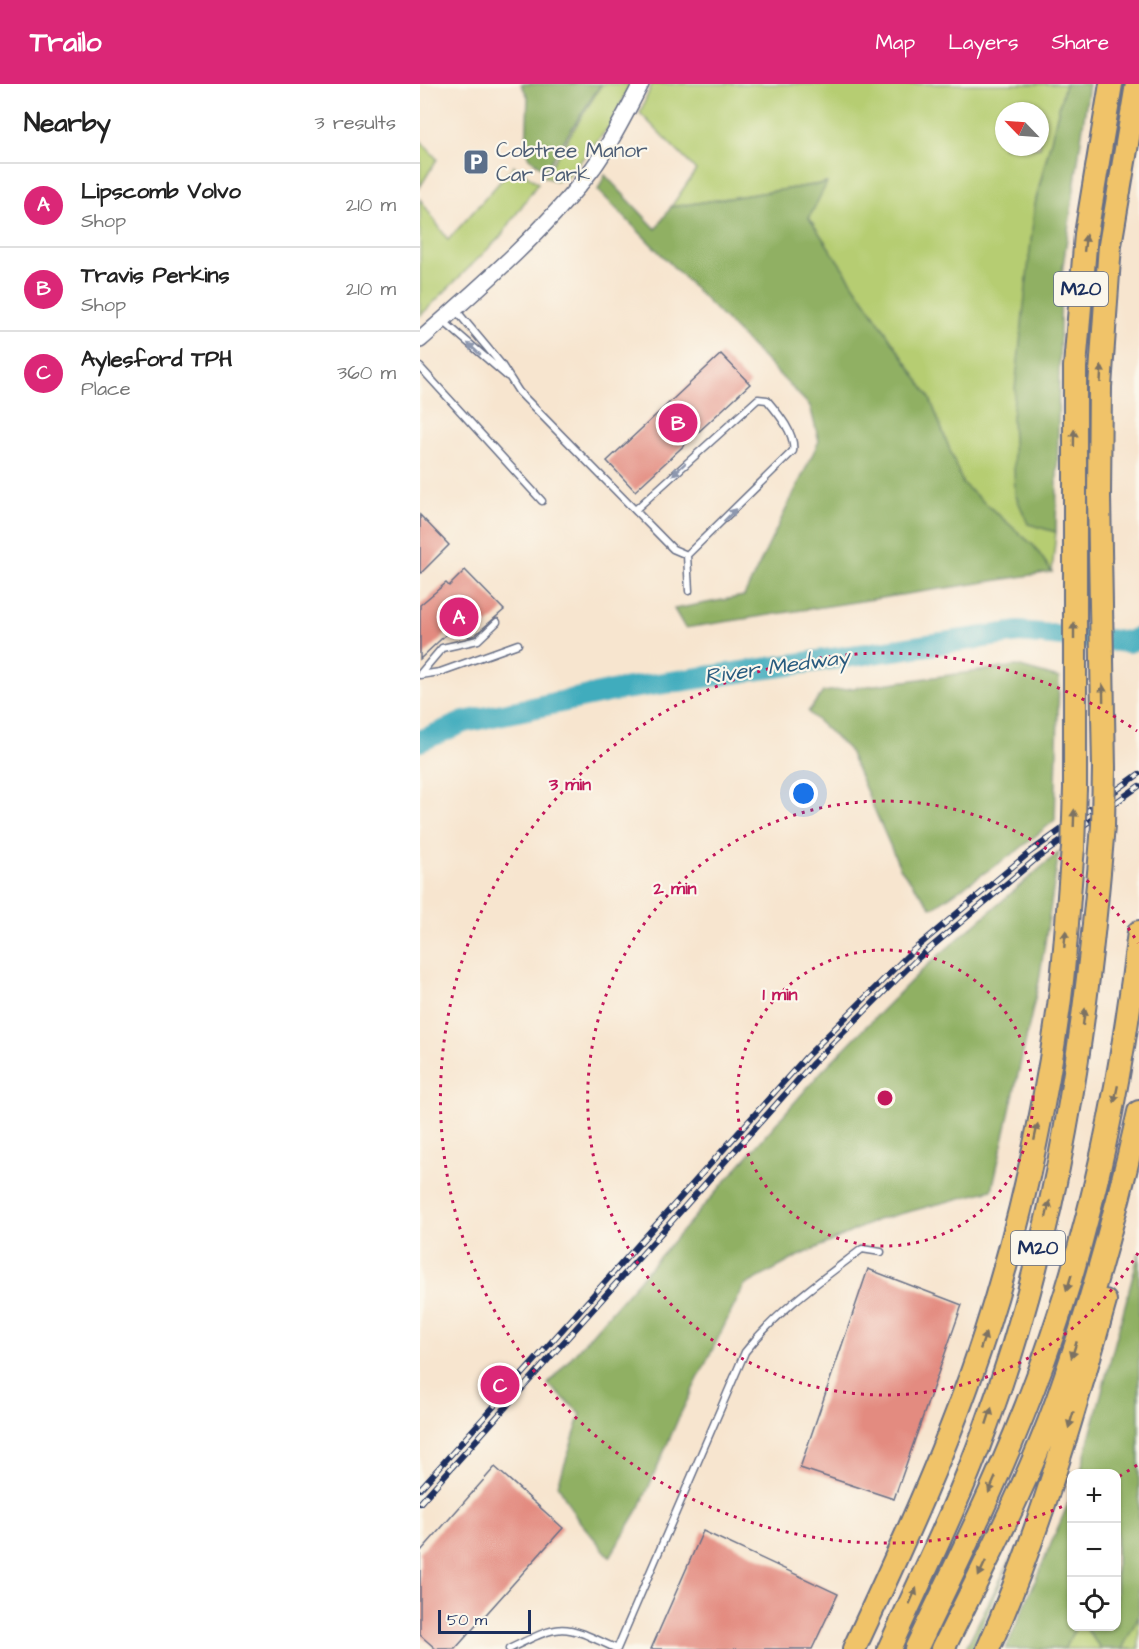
<!DOCTYPE html>
<html lang="en">
<head>
<meta charset="utf-8">
<style>
	:root { --surface:#fff; --page:#f6f6f6; --text:#222; --muted:#767676; --line:#e0e0e0; --accent:#db2777 }
	body { margin:0; font-family:"Architects Daughter",sans-serif; background:var(--page); color:var(--text) }
	.controls { position:absolute; right:18px; bottom:18px; display:grid; overflow:hidden; border-radius:12px; box-shadow:0 2px 4px #0004 }
	.controls button { width:54px; height:54px; display:grid; place-items:center; padding:0; border:0; border-bottom:2px solid var(--line); background:var(--surface); color:var(--text); font:30px sans-serif }
	.compass { position:absolute; left:575px; top:18px; width:54px; height:54px; border-radius:50%; background:var(--surface); box-shadow:0 2px 4px #0004; rotate:295deg }
	.scale { position:absolute; left:18px; bottom:15px; width:93px; box-sizing:border-box; padding-left:6px; border:3px solid #1b2f5e; border-top:0; font-size:16px; line-height:21px; white-space:nowrap; color:#1b2f5e; -webkit-text-stroke:4px #fbf7ec; paint-order:stroke }
	.you { position:absolute; left:384px; top:710px; width:21px; height:21px; margin:-15px; border:4px solid #fff; border-radius:50%; background:#1a73e8; box-shadow:0 0 0 9px #1a73e833 }
	.badge { display:grid; place-items:center; width:39px; height:39px; border-radius:50%; background:var(--accent); color:#fff; font-size:20px; font-weight:700 }
	.pin { position:absolute; translate:-50% -50%; border:3px solid #fff; box-shadow:0 2px 6px #0006 }
	.list { margin:0; padding:0; list-style:none }
	h2 { display:flex; justify-content:space-between; align-items:center; height:78px; margin:0; padding:0 24px; font-size:26px }
	h2 small { font-size:20px; font-weight:400; color:var(--muted) }
	.list li { display:grid; grid-template-columns:39px 1fr auto; gap:18px; align-items:center; box-sizing:border-box; height:84px; padding:0 24px; border-top:2px solid var(--line) }
	.list b { display:block; font-size:22px; white-space:nowrap }
	.list p { margin:0; font-size:20px; white-space:nowrap; color:var(--muted) }
	.list em { font-size:20px; font-style:normal; color:var(--muted) }
	.icon { flex:none; width:33px; height:33px; fill:none; stroke:currentColor; stroke-width:2; stroke-linecap:round; stroke-linejoin:round }
	.map { position:relative; flex:none; width:719px; height:1565px; overflow:hidden }
	header { display:flex; align-items:center; gap:36px; box-sizing:border-box; height:84px; padding:0 30px; background:var(--accent); color:#fff }
	header strong { font-size:28px }
	nav { display:flex; gap:33px; margin-inline-start:auto; font-size:21px }
	main { display:flex }
	aside { flex:1; background:var(--surface) }
	.map>svg:first-child { display:block }
	.green { fill:#b6cd72; stroke:#687e68; stroke-width:1.5; fill-rule:evenodd }
	.forest { fill:#90b064; stroke:#567061; stroke-width:1.5 }
	.lines { fill:none; stroke-linecap:round; stroke-linejoin:round }
	.river { stroke:#3facbd; stroke-width:22 }
	.building { fill:#e38b80 }
	.service-casing { stroke:#686f86; stroke-width:9 }
	.tertiary-casing { stroke:#686f86; stroke-width:18 }
	.motorway-casing { stroke:#686f86; stroke-width:26 }
	.service { stroke:#fff; stroke-width:6 }
	.tertiary { stroke:#fff; stroke-width:15 }
	.motorway { stroke:#f0c369; stroke-width:22 }
	.rail-casing { stroke:#1b2f5e; stroke-width:6 }
	.rail { stroke:#fbf7ec; stroke-width:4; stroke-dasharray:11; stroke-linecap:butt }
	.motorway-bridge-casing { stroke:#686f86; stroke-width:26; stroke-linecap:butt }
	.motorway-bridge { stroke:#f0c369; stroke-width:22 }
	.oneway { fill:#7b7263 }
	.oneway2 { fill:#8d97ae }
	.ring { fill:none; stroke:#c2185b; stroke-width:3; stroke-dasharray:3 6 }
	.labels { text-anchor:middle; dominant-baseline:central; stroke-width:4.5; stroke-linejoin:round; paint-order:stroke }
	.shield { fill:#fbf7ec; stroke:#5e6b89; stroke-width:1.5 }
	.shield-label { font-size:20px; font-weight:bold; fill:#1b2f5e }
	.service-label { font-size:21px; fill:#4e5e75; stroke:#fbf7ec; text-anchor:start }
	.water-label { font-size:22px; font-style:italic; fill:#285b7f; stroke:#fbf7ec }
	.centre { fill:#c2185b; stroke:#fbf7ec; stroke-width:3 }
	.ring-label { font-size:18px; text-anchor:middle; font-weight:bold; fill:#c2185b; stroke:#fbf7ec; stroke-width:4.5; stroke-linejoin:round; paint-order:stroke }
</style>
</head>
<body>
<header>
<strong>Trailo</strong>
<nav><a>Map</a><a>Layers</a><a>Share</a></nav>
</header>
<main>
<aside>
<h2>Nearby<small>3 results</small></h2>
<ul class="list">
<li><span class="badge">A</span><div><b>Lipscomb Volvo</b><p>Shop</p></div><em>210 m</em></li>
<li><span class="badge">B</span><div><b>Travis Perkins</b><p>Shop</p></div><em>210 m</em></li>
<li><span class="badge">C</span><div><b>Aylesford TPH</b><p>Place</p></div><em>360 m</em></li>
</ul>
</aside>
<div class="map">
<svg width="719" height="1565" viewBox="0 0 719 1565">
	<rect width="100%" height="100%" fill="#fbf7ec"/>
	<filter id="ink" filterUnits="userSpaceOnUse"><feTurbulence type="fractalNoise" baseFrequency=".0167" numOctaves="2"/><feDisplacementMap in="SourceGraphic" scale="12" xChannelSelector="R" yChannelSelector="G"/><feConvolveMatrix kernelMatrix="1 2 1 2 8 2 1 2 1" color-interpolation-filters="sRGB"/></filter>
	<filter id="wash" filterUnits="userSpaceOnUse"><feTurbulence type="fractalNoise" baseFrequency=".008" numOctaves="4" result="noise"/><feDisplacementMap in="SourceGraphic" scale="24" xChannelSelector="R" yChannelSelector="G"/><feGaussianBlur stdDeviation="1.35" result="paint"/><feColorMatrix in="noise" values="0 0 0 0 0 0 0 0 0 0 0 0 0 0 0 0 0 1.4 0 .05"/><feComposite in="paint" operator="in"/></filter>
	<g filter="url(#wash)">
		<rect width="100%" height="100%" fill="#f7e5cf"/>
		<path class="green" d="M182 0H211L189 43 148 92 137 97 124 93Z
			M232 0H645L614 123 611 163 608 440 636 448 632 488 614 462 543 400 509 312 389 134 406 99 251 123 276 86 220 29ZM584 27H620V63H584Z
			M0 56 17 75 0 103Z
			M94 82 118 99 81 152 0 232V115L28 156Z
			M719 1531V1565H702Z
			M656 1543H665L681 1565H644Z"/>
		<path class="forest" d="M101 0H181L125 86 109 74 106 67 108 13Z
			M645 0H669L641 196 636 448 608 440 595 410 592 333 615 120Z
			M185 91 236 145 251 123 407 99 389 134 509 312 543 400 614 462 632 488 265 544 254 525 324 512 399 357 390 322 178 106Z
			M597 582 639 594 635 736 597 767 512 824 480 784 428 665 388 628 403 608Z
			M639 768 619 897 572 1106 457 1136 377 1173 324 1202 259 1333 220 1423 190 1473 156 1433 138 1401 161 1330 128 1300 402 987 504 884Z
			M719 1169V1531L702 1565H681L665 1543 696 1542V1390L660 1389Z
			M651 1413 652 1542 656 1543 644 1565H586Z
			M594 1468 552 1565H545Z"/>
		<g class="lines">
			<path class="river" d="M0 657 44 638 203 605 599 548 709 558 719 553"/>
		</g>
		<g id="blocks">
			<path class="building" d="M301 270 330 300 215 407 187 377Z
				M0 431 29 461 0 490Z
				M45 486 84 526 55 551 49 553 37 540 0 575V521L26 499 29 502Z
				M448 1185 542 1221 474 1415 380 1384Z
				M75 1383 143 1444 35 1565H16L0 1551V1468Z
				M283 1447 418 1510 392 1565H231Z"/>
		</g>
	</g>
	<g filter="url(#ink)">
		<use href="#blocks" fill-opacity="0" stroke="#686f86" stroke-width="1.5"/>
		<g class="lines">
			<g class="service-casing">
				<path id="service" d="M35 225 81 280 99 308 253 465 267 471
					M22 236 87 292
					M0 283 122 417
					M215 426 338 315 347 316C357 328 376 350 373 367L267 471
					M267 471 269 507
					M0 590 22 564 58 556 77 538
					M0 591 20 588 98 560
					M89 1565C144 1538 142 1539 197 1565
					M197 1565 325 1268C358 1226 400 1197 442 1165L461 1168"/>
			</g>
			<g class="tertiary-casing">
				<path id="tertiary" d="M0 256C61 202 123 149 173 84 192 58 206 28 221 0"/>
			</g>
			<g class="motorway-casing">
				<path id="motorway" d="M684 684 679 412 680 303 690 161 717 0
					M655 704V283L666 150 691 0
					M434 1565C482 1462 530 1358 565 1250 599 1144 624 1032 639 922 646 870 648 816 653 764
					M469 1565C502 1492 538 1420 565 1345 637 1152 667 946 683 741
					M496 1565C541 1471 588 1376 623 1278 673 1139 702 995 719 848
					M523 1565C563 1484 606 1402 637 1317 671 1222 697 1126 719 1028
					M568 1565C618 1453 652 1335 685 1217"/>
			</g>
			<use href="#service" class="service"/>
			<use href="#tertiary" class="tertiary"/>
			<use href="#motorway" class="motorway"/>
			<g class="rail-casing">
				<path id="rail" d="M0 1405 386 973 491 868 610 768 719 690
					M0 1419 393 979 497 875 616 775 719 702"/>
			</g>
			<use href="#rail" class="rail"/>
			<g class="motorway-bridge-casing">
				<path id="motorway-bridge" d="M683 741 684 684
					M653 764 655 704"/>
			</g>
			<use href="#motorway-bridge" class="motorway-bridge"/>
		</g>
		<defs><path id="oneway-solid" d="M-6-.8H1V-3.2L6.5 0L1 3.2V.8H-6Z" transform="scale(1.5)"/></defs>
		<g class="oneway">
			<use href="#oneway-solid" transform="translate(665 159) rotate(-84)"/>
			<use href="#oneway-solid" transform="translate(681 290) rotate(-86)"/>
			<use href="#oneway-solid" transform="translate(654 354) rotate(-89)"/>
			<use href="#oneway-solid" transform="translate(654 547) rotate(-90)"/>
			<use href="#oneway-solid" transform="translate(683 609) rotate(-91)"/>
			<use href="#oneway-solid" transform="translate(654 734) rotate(-88)"/>
			<use href="#oneway-solid" transform="translate(645 855) rotate(-85)"/>
			<use href="#oneway-solid" transform="translate(664 933) rotate(-83)"/>
			<use href="#oneway-solid" transform="translate(696 1010) rotate(102)"/>
			<use href="#oneway-solid" transform="translate(616 1048) rotate(-78)"/>
			<use href="#oneway-solid" transform="translate(628 1125) rotate(-77)"/>
			<use href="#oneway-solid" transform="translate(649 1199) rotate(107)"/>
			<use href="#oneway-solid" transform="translate(563 1257) rotate(-71)"/>
			<use href="#oneway-solid" transform="translate(654 1266) rotate(108)"/>
			<use href="#oneway-solid" transform="translate(569 1332) rotate(-72)"/>
			<use href="#oneway-solid" transform="translate(651 1336) rotate(107)"/>
			<use href="#oneway-solid" transform="translate(572 1401) rotate(114)"/>
			<use href="#oneway-solid" transform="translate(562 1485) rotate(115)"/>
			<use href="#oneway-solid" transform="translate(493 1512) rotate(-66)"/>
		</g>
		<g class="oneway2">
			<use href="#oneway-solid" transform="translate(54 265) rotate(-138)"/>
			<use href="#oneway-solid" transform="translate(259 385) rotate(137)"/>
			<use href="#oneway-solid" transform="translate(310 431) rotate(-45)"/>
		</g>
	</g>
	<g class="ring">
		<circle cx="465" cy="1014" r="148"/>
		<path d="M718 1169A297 297 0 1 1 718 859"/>
		<path d="M717 1381A445 445 0 0 1 698 1393M650 1419A445 445 0 1 1 717 647"/>
	</g>
	<defs>
		<g id="parking-square" transform="scale(1.35)"><rect x="-9" y="-9" width="18" height="18" rx="4" fill="#5c6f8a" stroke="#fbf7ec"/><path d="M-3.5-5.5H1a3.5 3.5 0 0 1 0 7H-1V5.5H-3.5ZM-1-3.4V-.6H.8a1.4 1.4 0 0 0 0-2.8Z" fill="#fff"/></g>
	</defs>
	<g fill-rule="evenodd">
		<use href="#parking-square" x="56" y="78"/>
	</g>
	<g class="labels">
		<g class="shield">
			<rect x="634" y="188" width="54" height="34" rx="4.5"/>
			<rect x="591" y="1147" width="54" height="34" rx="4.5"/>
		</g>
		<g class="shield-label">
			<text x="661" y="205">M20</text>
			<text x="618" y="1164">M20</text>
		</g>
		<g class="service-label">
			<text x="76" y="66">Cobtree Manor<tspan x="76" dy="24">Car Park</tspan></text>
		</g>
		<g class="water-label">
			<text transform="translate(357 583) rotate(-8)">River Medway</text>
		</g>
	</g>
	<circle cx="465" cy="1014" r="9" class="centre"/>
	<g class="ring-label">
		<text x="150" y="706">3 min</text>
		<text x="255" y="810">2 min</text>
		<text x="360" y="916">1 min</text>
	</g>
</svg>
<div class="controls">
<button>+</button>
<button>−</button>
<button><svg class="icon" aria-label="locate" viewBox="0 0 24 24"><circle cx="12" cy="12" r="6"/><path d="M12 2v4M12 18v4M2 12h4M18 12h4"/></svg></button>
</div>
<svg class="compass" viewBox="-18 -18 36 36"><path d="M0-13l5 13h-10z" fill="#e53935"/><path d="M0 13l5-13h-10z" fill="#767676"/></svg>
<div class="scale">50 m</div>
<div class="you"></div>
<div class="pin badge" style="left:39px;top:533px">A</div>
<div class="pin badge" style="left:258px;top:339px">B</div>
<div class="pin badge" style="left:80px;top:1301px">C</div>
</div>
</main>
</body>
</html>
